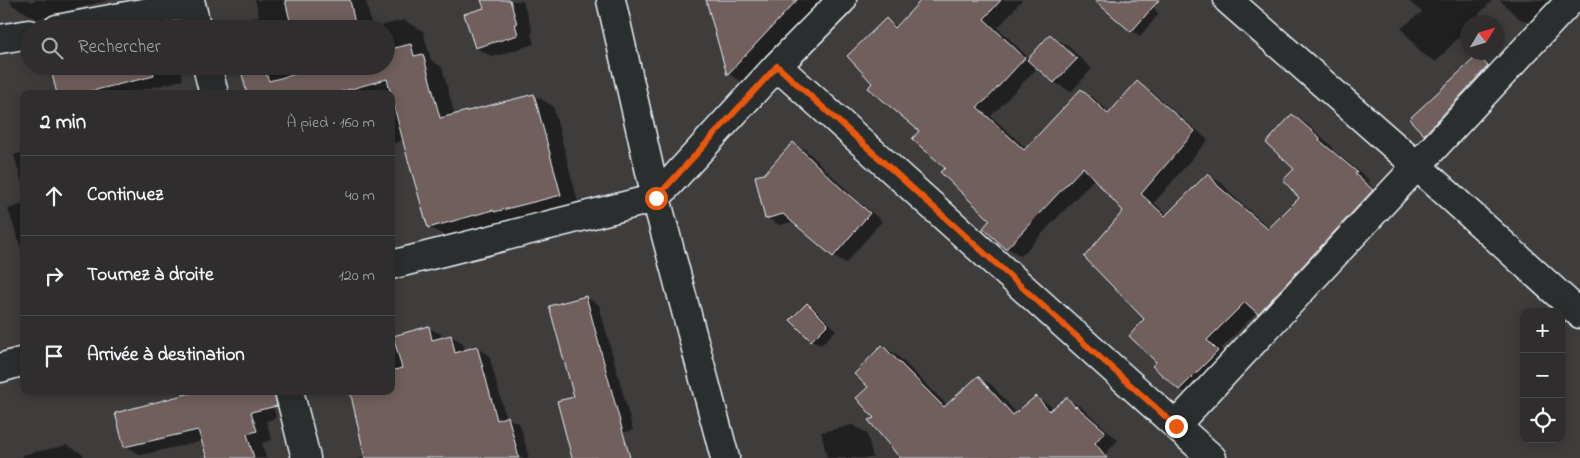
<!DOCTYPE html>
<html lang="fr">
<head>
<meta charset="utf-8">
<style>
	:root { --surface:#2f2d2d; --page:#373535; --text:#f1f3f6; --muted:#a7a8aa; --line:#4a4949 }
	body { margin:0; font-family:"Indie Flower",sans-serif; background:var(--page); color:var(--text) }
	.controls { position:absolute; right:15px; bottom:15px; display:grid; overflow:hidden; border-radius:10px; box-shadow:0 2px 12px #0003 }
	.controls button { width:45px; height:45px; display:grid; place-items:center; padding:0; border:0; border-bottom:1px solid var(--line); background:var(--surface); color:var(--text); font:25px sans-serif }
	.compass { position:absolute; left:1460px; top:15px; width:45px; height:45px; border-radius:50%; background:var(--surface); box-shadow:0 2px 12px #0003; rotate:52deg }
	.stop { position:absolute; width:15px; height:15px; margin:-11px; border:4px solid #ea580c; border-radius:50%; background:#fff }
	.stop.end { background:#ea580c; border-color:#fff; box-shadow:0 1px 5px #0008 }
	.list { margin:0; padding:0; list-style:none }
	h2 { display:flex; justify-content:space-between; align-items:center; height:65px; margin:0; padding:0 20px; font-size:21px }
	h2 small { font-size:16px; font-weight:400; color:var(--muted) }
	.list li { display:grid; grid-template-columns:32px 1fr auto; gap:15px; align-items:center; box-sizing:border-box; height:80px; padding:0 20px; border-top:1px solid var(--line) }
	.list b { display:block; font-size:19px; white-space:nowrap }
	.list em { font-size:16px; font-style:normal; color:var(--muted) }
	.icon { flex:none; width:28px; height:28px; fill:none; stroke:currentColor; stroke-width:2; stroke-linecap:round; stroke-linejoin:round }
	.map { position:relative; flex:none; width:1580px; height:458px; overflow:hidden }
	.search { position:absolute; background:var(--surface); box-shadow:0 2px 12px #0003; left:20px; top:20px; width:375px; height:55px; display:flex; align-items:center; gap:12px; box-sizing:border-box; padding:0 18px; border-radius:28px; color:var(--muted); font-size:19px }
	.panel { position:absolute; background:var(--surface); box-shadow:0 2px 12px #0003; left:20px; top:90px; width:375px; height:305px; border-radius:10px }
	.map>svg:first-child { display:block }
	.shadow { fill:#0007 }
	.building { fill:#705e5d; stroke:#e8f1f8 }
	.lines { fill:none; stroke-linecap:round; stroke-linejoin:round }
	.minor-casing { stroke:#e8f1f8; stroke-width:31 }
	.minor { stroke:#2a2d2e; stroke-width:28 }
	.route { stroke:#ea580c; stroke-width:6 }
</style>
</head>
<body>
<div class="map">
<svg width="1580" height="458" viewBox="0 0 1580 458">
	<rect width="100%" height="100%" fill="#3f3c3c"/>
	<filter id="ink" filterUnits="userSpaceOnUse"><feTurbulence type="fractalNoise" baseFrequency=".02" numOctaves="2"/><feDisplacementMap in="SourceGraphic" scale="10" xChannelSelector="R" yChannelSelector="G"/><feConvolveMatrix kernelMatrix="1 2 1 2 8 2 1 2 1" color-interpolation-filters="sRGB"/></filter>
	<g filter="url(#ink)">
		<path class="shadow" d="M10 0H30V2L36 0H109L37 19 12 5Z
			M255 0H366L372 28 404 20 423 31 431 60 442 67 455 116 534 95 553 106 579 206 448 238 429 227 404 140 391 144V94H249L242 66H386V29H232L230 23 259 16Z
			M482 0 523 1 533 33H531L534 44 493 57 476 48 486 9Z
			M707 0H831L750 86 728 74Z
			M923 0H1022L998 28 1030 59 1050 36 1067 45 1092 69 1071 92 1054 82 1038 67 1001 106 991 116 1027 149 1081 91 1095 99 1111 113 1137 83 1151 91 1208 140 1154 203 1168 215 1208 175 1222 183 1233 196 1271 229 1301 198 1296 169 1292 115 1307 124 1333 147 1332 149 1370 181 1368 183 1386 199 1273 321 1257 312 1221 349 1231 359 1194 398 1180 389 1154 366 1158 361 1146 319 1125 211 1095 178 1021 256 1007 248 984 228 991 220 947 168 921 131 886 20 898 27Z
			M1105 0H1147L1159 14 1140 36 1132 31Z
			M1407 0H1493L1471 22H1468V27L1436 62 1421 53 1401 28 1422 12Z
			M1500 0H1559L1532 25 1517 17Z
			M1478 57 1492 65 1439 142 1425 134 1411 119Z
			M51 66H180L183 80 124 94H58Z
			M793 143 806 150 857 200 882 221 846 263 834 256 793 222 779 225 767 218 764 175Z
			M24 152V190L14 155Z
			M24 204V257L8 209Z
			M586 297 599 305 633 430 581 444 575 397Z
			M808 305 816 310 836 330 821 345 812 340Z
			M429 328 441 334 442 338 451 336 463 343 465 351 477 348 489 355 506 418H508L520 424 529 458H356L366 456 391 391V338Z
			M883 347 896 354 947 405 978 378 992 385 1017 414 1036 398 1050 405 1053 410 1067 399 1081 407 1118 440 1102 458H901L876 419 870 387Z
			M270 391 276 418 266 421 272 440 262 443 266 458H208L203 441 141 455 125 446Z
			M853 425 867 433 873 458H827L821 432Z
			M67 445 83 454 84 458H23L22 455Z"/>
		<path class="building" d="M285 0H350L356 29H292Z
			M481 0H510L517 24H515L518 35 475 48 464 14 484 8Z
			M706 0H797L727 75Z
			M921 0H1001L984 19 1025 58 987 99 977 107 1024 150 1081 89 1108 114 1137 81 1195 131 1141 194 1165 216 1208 173 1218 186 1268 229 1299 198 1283 180 1294 169 1266 143 1292 114 1320 138 1319 140 1357 172 1355 174 1373 190 1258 314 1245 302 1207 340 1218 351 1179 390 1152 366 1156 362 1129 336 1144 319 1084 257 1123 211 1083 167 1006 249 983 228 990 220 940 172 945 168 912 139 919 131 868 88 872 83 847 56 886 18 895 28Z
			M1094 0H1159L1131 32Z
			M244 19 247 29H231L229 24Z
			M1050 34 1077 59 1054 83 1027 60Z
			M411 44 414 56 423 54 440 118 534 94 561 195 494 212 493 210 428 228 406 153 387 79 333 94H247L240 66H263L269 81 325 66H386V50Z
			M1478 55 1488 66 1424 135 1409 119Z
			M50 66H153L154 76 79 94H57Z
			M793 142 844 191 870 213 833 257 783 214 765 219 755 176 764 174Z
			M586 296 607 374 630 458H572L557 401 574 397 549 306Z
			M807 303 828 324 811 341 790 320Z
			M429 326 432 340 451 335 455 353 477 346 497 420 508 416 519 458H365L350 391H391V371L402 368 393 336Z
			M882 345 944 407 978 376 1013 415 1036 396 1049 411 1067 397 1075 407 1076 406 1105 431 1095 443 1107 458H900L868 420 874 418 856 398 868 387 854 374Z
			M198 391H274L277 406 251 412 257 431 247 434 254 458H207L198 430 124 447 115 413Z"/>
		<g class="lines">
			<g class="minor-casing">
				<path id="minor" d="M190 0 197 29
					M611 0 656 198 725 458
					M1228 0 1417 166 1580 314
					M57 29 191 4
					M0 39 29 34
					M207 66 214 94
					M777 66 1212 458
					M391 265 656 198 777 66 842 0
					M0 368 24 361
					M289 391 306 458
					M1176 425 1571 0"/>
			</g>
			<use href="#minor" class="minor"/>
		</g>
	</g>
	<g class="lines" filter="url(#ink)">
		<path class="route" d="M656 198 777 66 1176 426"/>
	</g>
</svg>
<div class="controls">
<button>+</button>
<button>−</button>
<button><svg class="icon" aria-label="locate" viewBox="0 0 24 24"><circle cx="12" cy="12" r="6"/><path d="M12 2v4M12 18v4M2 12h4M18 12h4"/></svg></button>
</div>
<svg class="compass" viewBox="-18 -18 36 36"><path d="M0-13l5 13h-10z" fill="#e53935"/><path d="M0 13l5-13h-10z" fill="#a7a8aa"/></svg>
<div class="stop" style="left:656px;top:198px"></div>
<div class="stop end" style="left:1176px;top:426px"></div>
<div class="search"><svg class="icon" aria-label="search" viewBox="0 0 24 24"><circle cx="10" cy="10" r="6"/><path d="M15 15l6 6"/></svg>Rechercher</div>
<section class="panel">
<h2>2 min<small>À pied · 160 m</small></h2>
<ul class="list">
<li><svg class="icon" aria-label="ahead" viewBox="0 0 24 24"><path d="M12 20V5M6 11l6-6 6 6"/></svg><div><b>Continuez</b></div><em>40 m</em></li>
<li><svg class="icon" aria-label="right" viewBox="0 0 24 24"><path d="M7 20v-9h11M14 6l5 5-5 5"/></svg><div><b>Tournez à droite</b></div><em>120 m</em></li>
<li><svg class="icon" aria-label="arrive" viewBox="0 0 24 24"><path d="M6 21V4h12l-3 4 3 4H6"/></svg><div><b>Arrivée à destination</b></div></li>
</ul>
</section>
</div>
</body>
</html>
